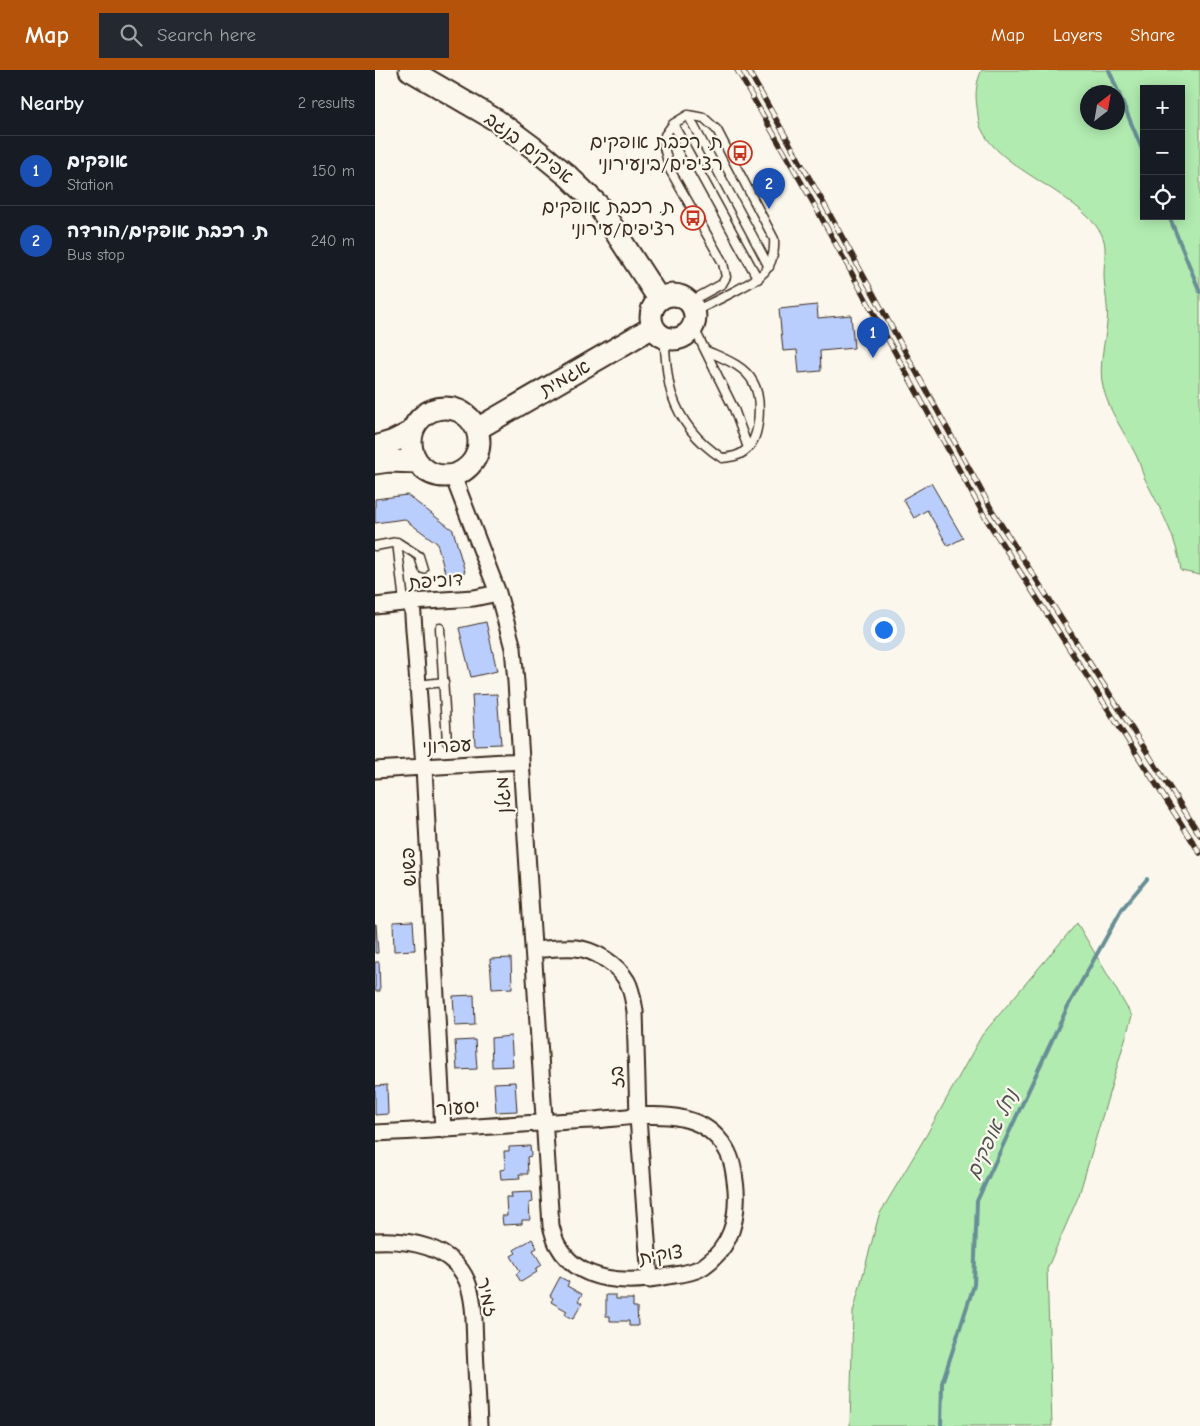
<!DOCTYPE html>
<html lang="en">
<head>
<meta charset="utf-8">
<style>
	:root { --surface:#171b24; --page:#242831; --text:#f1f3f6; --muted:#9ea1a6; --line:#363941; --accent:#b45309 }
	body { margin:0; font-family:"Comic Neue","Playpen Sans Hebrew",sans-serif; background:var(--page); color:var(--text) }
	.controls { position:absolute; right:15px; top:15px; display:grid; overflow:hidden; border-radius:0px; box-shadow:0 2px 12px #0003 }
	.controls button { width:45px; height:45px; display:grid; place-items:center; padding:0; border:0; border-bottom:1px solid var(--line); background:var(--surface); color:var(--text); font:25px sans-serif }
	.compass { position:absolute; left:705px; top:15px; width:45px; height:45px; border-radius:50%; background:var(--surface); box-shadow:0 2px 12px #0003; rotate:31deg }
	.you { position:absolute; left:508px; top:559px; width:18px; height:18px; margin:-12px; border:4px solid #fff; border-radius:50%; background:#1a73e8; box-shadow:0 0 0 8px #1a73e833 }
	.badge { display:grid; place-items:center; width:32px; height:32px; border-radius:50%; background:var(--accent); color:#fff; font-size:16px; font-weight:700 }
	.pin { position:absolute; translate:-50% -41px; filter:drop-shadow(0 1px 2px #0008) }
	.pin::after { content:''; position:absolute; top:26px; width:18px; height:15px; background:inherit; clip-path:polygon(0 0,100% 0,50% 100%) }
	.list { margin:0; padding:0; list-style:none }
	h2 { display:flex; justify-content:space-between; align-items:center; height:65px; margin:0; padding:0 20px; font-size:21px }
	h2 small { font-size:16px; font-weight:400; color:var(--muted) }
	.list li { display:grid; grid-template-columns:32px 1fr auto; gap:15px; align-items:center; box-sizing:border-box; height:70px; padding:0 20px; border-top:1px solid var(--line) }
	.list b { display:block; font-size:19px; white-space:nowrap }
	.list p { margin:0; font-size:16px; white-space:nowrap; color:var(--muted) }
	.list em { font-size:16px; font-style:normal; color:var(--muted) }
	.icon { flex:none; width:28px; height:28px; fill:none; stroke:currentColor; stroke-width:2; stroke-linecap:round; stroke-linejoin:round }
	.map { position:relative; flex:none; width:825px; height:1356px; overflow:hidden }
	header { display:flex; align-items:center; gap:30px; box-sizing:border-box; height:70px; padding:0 25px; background:var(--accent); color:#fff }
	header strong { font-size:24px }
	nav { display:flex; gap:28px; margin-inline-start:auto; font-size:18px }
	.search { width:350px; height:45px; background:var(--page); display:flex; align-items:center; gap:12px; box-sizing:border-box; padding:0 18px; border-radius:0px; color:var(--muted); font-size:19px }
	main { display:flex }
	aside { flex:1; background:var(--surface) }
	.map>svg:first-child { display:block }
	.green { fill:#b1ebb0; stroke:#768a67; fill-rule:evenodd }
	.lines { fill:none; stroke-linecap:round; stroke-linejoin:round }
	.stream { stroke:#688f96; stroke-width:4 }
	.building { fill:#bacefe; stroke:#3b2a1e }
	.lane-casing { stroke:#3b2a1e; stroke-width:11 }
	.street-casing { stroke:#3b2a1e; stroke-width:19 }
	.secondary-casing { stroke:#3b2a1e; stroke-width:25 }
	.lane { stroke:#fbf7ec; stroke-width:8 }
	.street { stroke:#fbf7ec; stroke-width:15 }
	.secondary { stroke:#fbf7ec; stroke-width:21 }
	.rail-casing { stroke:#3b2a1e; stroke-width:5.5 }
	.rail { stroke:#fbf7ec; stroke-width:4; stroke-dasharray:11; stroke-linecap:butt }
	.labels { text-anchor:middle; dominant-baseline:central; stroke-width:4.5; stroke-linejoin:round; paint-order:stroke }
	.poi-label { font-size:19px; fill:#3b2a1e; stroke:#fbf7ec; text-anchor:end }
	.street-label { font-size:19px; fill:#3b2a1e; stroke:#fbf7ec }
	.water-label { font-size:20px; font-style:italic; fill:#4e5450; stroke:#fbf7ec }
</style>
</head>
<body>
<header>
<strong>Map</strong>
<div class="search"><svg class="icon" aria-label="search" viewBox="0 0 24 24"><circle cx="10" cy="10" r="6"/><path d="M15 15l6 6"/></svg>Search here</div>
<nav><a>Map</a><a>Layers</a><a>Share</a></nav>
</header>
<main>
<aside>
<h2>Nearby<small>2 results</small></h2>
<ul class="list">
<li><span class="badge" style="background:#1a4fb4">1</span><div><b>אופקים</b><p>Station</p></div><em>150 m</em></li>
<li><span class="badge" style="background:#1a4fb4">2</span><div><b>ת. רכבת אופקים/הורדה</b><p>Bus stop</p></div><em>240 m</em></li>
</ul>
</aside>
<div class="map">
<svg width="825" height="1356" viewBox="0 0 825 1356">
	<rect width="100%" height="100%" fill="#fbf7ec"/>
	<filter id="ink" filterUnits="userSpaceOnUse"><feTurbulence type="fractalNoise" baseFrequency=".02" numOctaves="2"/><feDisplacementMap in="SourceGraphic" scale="10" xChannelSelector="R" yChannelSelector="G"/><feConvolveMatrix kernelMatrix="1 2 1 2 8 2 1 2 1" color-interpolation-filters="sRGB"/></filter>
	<g filter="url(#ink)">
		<path class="green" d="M607 0H825V505L806 501C802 467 784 437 769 407 766 400 765 392 761 385 750 363 734 342 728 317 723 296 730 274 732 253 734 237 729 220 729 204 729 190 733 176 726 163 700 120 623 100 605 56 603 50 603 43 602 37 600 24 601 12 607 0ZM769 19H806V146H769ZM712 22H742V52H712Z
			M702 853 757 946 704 1125 672 1199 677 1356H475L478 1242 504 1145 552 1064 607 965Z"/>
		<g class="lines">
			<path class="stream" d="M734 0 769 84
				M794 146 825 222
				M566 1356 567 1313 599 1215 602 1131 693 936 747 839 772 809"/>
		</g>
		<path class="building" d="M442 235 443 248 476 245 479 278 445 281 446 301 424 303 422 280 408 281 404 239Z
			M556 413 588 468 573 476 552 440 539 448 528 429Z
			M32 425 78 460 90 502 71 506 62 473 29 449 0 453V429Z
			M111 552 122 601 96 607 84 558Z
			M122 624 126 674 100 675 97 625Z
			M38 851 40 880 19 881 18 852Z
			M0 854H1L3 883H0Z
			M136 888 137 918 117 919 115 889Z
			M0 892H4L5 921H0Z
			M99 925 100 955 80 956 78 926Z
			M136 966 138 996 117 997 116 968Z
			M100 970 102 999 82 1000 80 971Z
			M140 1012 142 1041 121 1042 119 1013Z
			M12 1015 13 1044 0 1045V1016Z
			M155 1076 156 1086 152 1087 153 1104H144L145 1108 126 1109 125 1100 130 1099 129 1081H134V1077Z
			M157 1122 158 1132 154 1133 155 1150H147V1154L128 1155 127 1146H132L131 1127H137L136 1123Z
			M157 1169 162 1178 158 1180 167 1195 160 1199 162 1202 146 1212 141 1204 145 1201 136 1186 141 1183 139 1180Z
			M185 1207 194 1212 192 1216 207 1224 203 1231 207 1233 198 1249 190 1245 192 1241 176 1232 178 1228 175 1226Z
			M231 1225H241V1229H258V1237H262L263 1256H254V1251H235V1246H231Z"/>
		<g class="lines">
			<g class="lane-casing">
				<path id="lane" d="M313 45 394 197
					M298 54 383 209
					M314 232 347 214 351 207 348 193 295 100 289 77 290 65 298 54 313 45 329 48 342 60 399 169C401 201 383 209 358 222 345 229 332 235 320 241
					M318 256 359 339 373 378
					M289 267C291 286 291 307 297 325 306 352 324 373 347 388 357 387 365 386 372 379 386 366 387 328 378 312 369 295 347 288 330 280
					M22 472 29 532
					M0 476 22 472 44 486 48 499
					M65 558 72 672
					M43 615 69 612"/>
			</g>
			<g class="street-casing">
				<path id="street" d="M37 532 49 697 68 1060
					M0 536 37 532 99 528 123 523
					M0 700 146 691
					M158 880C172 879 186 877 201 878 220 880 242 894 252 911 257 920 258 930 260 941L263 1047 275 1210
					M0 1063C73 1060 146 1053 219 1050 246 1048 280 1042 306 1048 324 1052 336 1059 347 1073 358 1087 359 1102 361 1119 363 1150 356 1177 329 1196 319 1203 305 1204 293 1206 254 1214 203 1214 182 1174 179 1168 178 1162 176 1156 164 975 152 794 141 612L138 578 123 523 78 406
					M0 1171C33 1169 77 1176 92 1211 100 1231 99 1255 100 1276 101 1303 103 1329 104 1356"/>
			</g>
			<g class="secondary-casing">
				<path id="secondary" d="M35 0 121 50 160 79 193 106 223 135 284 229
					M276 247a22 22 0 1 1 44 0a22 22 0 1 1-44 0Z
					M36 372a34 34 0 1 1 68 0a34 34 0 1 1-68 0Z
					M102 359 278 257
					M0 377 19 371 37 362
					M0 393 14 391 41 392"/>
			</g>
			<use href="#lane" class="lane"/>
			<use href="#street" class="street"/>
			<use href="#secondary" class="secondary"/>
			<g class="rail-casing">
				<path id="rail" d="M362 0 440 136 610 447 825 783
					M373 0 448 132 618 442 825 765"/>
			</g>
			<use href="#rail" class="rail"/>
		</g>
	</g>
	<defs>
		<g id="bus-ring" transform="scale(1.25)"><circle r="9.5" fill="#fbf7ec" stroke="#c8321e" stroke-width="1.5"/><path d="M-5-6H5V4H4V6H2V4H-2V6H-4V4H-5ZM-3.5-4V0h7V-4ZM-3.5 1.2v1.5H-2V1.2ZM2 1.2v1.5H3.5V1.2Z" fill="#c8321e"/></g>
	</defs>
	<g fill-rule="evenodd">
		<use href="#bus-ring" x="365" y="83"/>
		<use href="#bus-ring" x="318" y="148"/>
	</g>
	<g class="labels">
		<g class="poi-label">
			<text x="348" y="72">ת. רכבת אופקים<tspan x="348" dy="22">רציפים/בינעירוני</tspan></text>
			<text x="300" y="137">ת. רכבת אופקים<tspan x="300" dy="22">רציפים/עירוני</tspan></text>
		</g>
		<g class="street-label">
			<text transform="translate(154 78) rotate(37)">אפיקים בנגב</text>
			<text transform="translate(190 308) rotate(-30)">אגמית</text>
			<text transform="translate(61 511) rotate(-4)">דוכיפת</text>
			<text transform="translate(72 676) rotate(-3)">עפרוני</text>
			<text transform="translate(128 725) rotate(-94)">מגלן</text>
			<text transform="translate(34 797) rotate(-93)">פשוש</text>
			<text transform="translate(242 1007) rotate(-92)">בז</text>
			<text transform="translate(83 1038) rotate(-4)">יסעור</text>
			<text transform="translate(286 1185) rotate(-10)">צוקית</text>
			<text transform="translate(112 1227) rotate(77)">זמיר</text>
		</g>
		<g class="water-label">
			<text transform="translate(617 1064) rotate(-65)">נחל אופקים</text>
		</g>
	</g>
</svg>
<div class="controls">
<button>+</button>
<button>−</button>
<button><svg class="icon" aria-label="locate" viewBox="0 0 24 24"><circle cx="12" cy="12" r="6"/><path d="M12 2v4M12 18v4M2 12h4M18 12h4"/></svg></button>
</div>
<svg class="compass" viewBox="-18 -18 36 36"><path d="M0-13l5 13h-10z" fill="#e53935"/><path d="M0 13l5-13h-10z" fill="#9ea1a6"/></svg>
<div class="you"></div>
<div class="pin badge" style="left:498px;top:288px;background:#1a4fb4">1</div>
<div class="pin badge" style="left:394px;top:139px;background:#1a4fb4">2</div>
</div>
</main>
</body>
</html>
